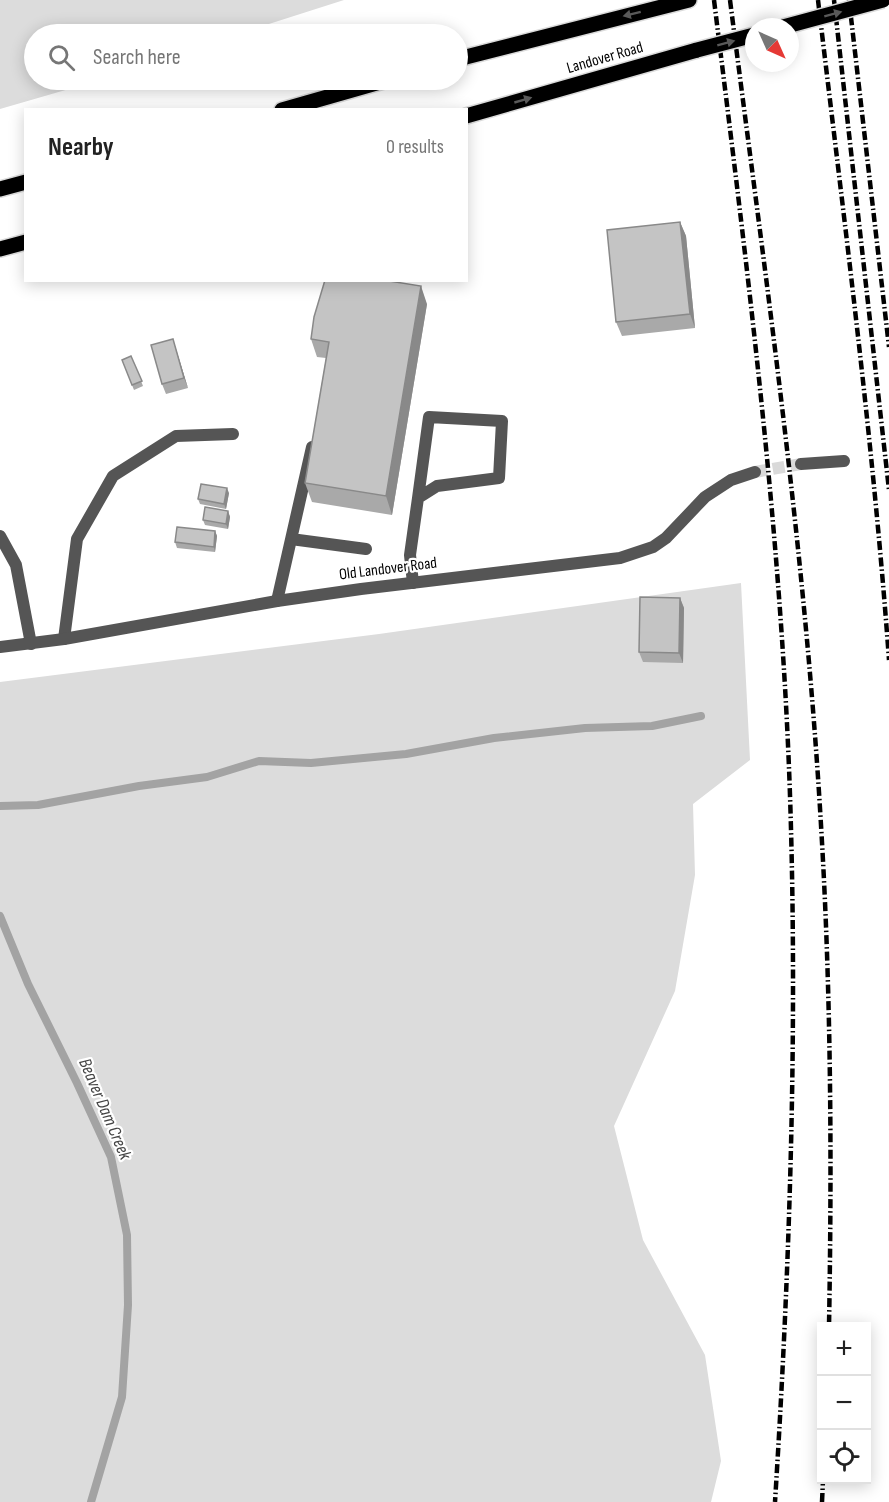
<!DOCTYPE html>
<html lang="en">
<head>
<meta charset="utf-8">
<style>
	:root { --surface:#fff; --page:#f2f2f2; --text:#222; --muted:#767676; --line:#e0e0e0 }
	body { margin:0; font-family:"Sofia Sans Condensed",sans-serif; background:var(--page); color:var(--text) }
	.controls { position:absolute; right:18px; bottom:18px; display:grid; overflow:hidden; border-radius:0px; box-shadow:0 3px 15px #0003 }
	.controls button { width:54px; height:54px; display:grid; place-items:center; padding:0; border:0; border-bottom:2px solid var(--line); background:var(--surface); color:var(--text); font:30px sans-serif }
	.compass { position:absolute; left:745px; top:18px; width:54px; height:54px; border-radius:50%; background:var(--surface); box-shadow:0 3px 15px #0003; rotate:135deg }
	.list { margin:0; padding:0; list-style:none }
	h2 { display:flex; justify-content:space-between; align-items:center; height:78px; margin:0; padding:0 24px; font-size:26px }
	h2 small { font-size:20px; font-weight:400; color:var(--muted) }
	.icon { flex:none; width:33px; height:33px; fill:none; stroke:currentColor; stroke-width:2; stroke-linecap:round; stroke-linejoin:round }
	.map { position:relative; flex:none; width:889px; height:1502px; overflow:hidden }
	.search { position:absolute; background:var(--surface); box-shadow:0 3px 15px #0003; left:24px; top:24px; width:444px; height:66px; display:flex; align-items:center; gap:15px; box-sizing:border-box; padding:0 21px; border-radius:33px; color:var(--muted); font-size:22px }
	.panel { position:absolute; background:var(--surface); box-shadow:0 3px 15px #0003; left:24px; top:108px; width:444px; height:174px; border-radius:0px }
	.map>svg:first-child { display:block }
	.green { fill:#dcdcdc }
	.lines { fill:none; stroke-linecap:round; stroke-linejoin:round }
	.stream { stroke:#a3a3a3; stroke-width:8 }
	.street-tunnel { stroke:#d9d9d9; stroke-width:12; stroke-dasharray:12 6; stroke-linecap:butt }
	.primary-casing { stroke:#dbdbdb; stroke-width:18 }
	.lane { stroke:#555; stroke-width:12 }
	.street { stroke:#555; stroke-width:12 }
	.primary { stroke:#000; stroke-width:15 }
	.rail { stroke:#000; stroke-width:4.5; stroke-dasharray:9 3 1.5 3; stroke-linecap:butt }
	.primary-bridge-casing { stroke:#dbdbdb; stroke-width:18; stroke-linecap:butt }
	.primary-bridge { stroke:#000; stroke-width:15 }
	.wall { fill:#a9a9a9 }
	.shaded-wall { fill:#898989 }
	.building { fill:#c4c4c4; stroke:#898989; stroke-width:1.5 }
	.oneway { fill:#595959 }
	.labels { text-anchor:middle; dominant-baseline:central; stroke-width:4.5; stroke-linejoin:round; paint-order:stroke }
	.street-label { font-size:16px; fill:#000; stroke:#fff }
	.water-label { font-size:18px; font-style:italic; fill:#444; stroke:#fff }
</style>
</head>
<body>
<div class="map">
<svg width="889" height="1502" viewBox="0 0 889 1502">
	<rect width="100%" height="100%" fill="#fff"/>
	<path class="green" d="M0 0H344L238 34H34V80H100L0 109Z
		M741 583 750 760 693 804 695 875 675 991 614 1126 643 1240 705 1355 721 1461 711 1502H0V682L379 634Z"/>
	<g class="lines">
		<path class="stream" d="M0 806 38 805 139 786 207 777 259 761 311 763 406 754 494 738 585 728 652 726 701 716
			M0 916 28 984 77 1083 111 1157 127 1235 128 1305 122 1397 91 1502"/>
		<path class="street-tunnel" d="M755 472 801 464"/>
		<g class="primary-casing">
			<path id="primary" d="M458 59 689 0
				M282 110 387 80
				M466 116 697 50
				M0 189 26 182
				M0 249 26 242"/>
		</g>
		<path class="lane" d="M0 536 16 565 31 644
			M291 539 366 549
			M413 583 410 555 418 498 437 486 499 478 502 421 429 417 418 498
			M277 601 312 447
			M64 639 77 539 113 476 176 436 233 434"/>
		<path class="street" d="M801 464 844 461
			M0 647 64 639 277 601 361 589 620 558 653 547 666 538 705 497 731 480 755 472"/>
		<use href="#primary" class="primary"/>
		<path class="rail" d="M714 0C748 274 784 553 791 829 797 1054 789 1278 775 1502
			M730 0C765 274 805 549 821 825 831 992 832 1159 829 1326
			M818 0C844 220 873 439 889 660
			M834 0 889 490
			M849 0 889 347
			M822 1502 823 1480"/>
		<g class="primary-bridge-casing">
			<path id="primary-bridge" d="M783 27 883 0
				M697 50 754 35"/>
		</g>
		<use href="#primary-bridge" class="primary-bridge"/>
	</g>
	<path class="wall" d="M680 222 686 236 695 328 622 336 616 322Z
		M427 304 392 515 312 502 305 483 326 358 317 357 311 339Z
		M176 349 188 388 166 394 162 384Z
		M131 356 143 386 134 390 122 360Z
		M229 493 226 509 200 504 198 499Z
		M228 511 230 517 228 529 205 525 203 520Z
		M215 531 217 536 215 552 177 548 175 542Z
		M680 598 684 608 683 663 643 662 639 652Z"/>
	<path class="shaded-wall" d="M680 222 686 236 695 328 690 314Z
		M421 286 427 304 392 515 386 496Z
		M173 339 176 349 188 388 184 378Z
		M227 488 229 493 226 509 224 504Z
		M228 511 230 517 228 529 226 524Z
		M215 531 217 536 215 552 214 547Z
		M680 598 684 608 683 663 679 653Z"/>
	<path class="building" d="M680 222 690 314 616 322 607 230Z
		M325 280H383L421 286 386 496 305 483 329 342 311 339 314 317Z
		M173 339 184 378 162 384 151 345Z
		M131 356 142 381 132 385 122 360Z
		M201 484 227 488 224 504 198 499Z
		M205 507 228 511 226 524 203 520Z
		M177 527 215 531 214 547 175 542Z
		M640 597 680 598 679 653 639 652Z"/>
	<defs><path id="oneway-solid" d="M-6-.8H1V-3.2L6.5 0L1 3.2V.8H-6Z" transform="scale(1.5)"/></defs>
	<g class="oneway">
		<use href="#oneway-solid" transform="translate(632 14) rotate(166)"/>
		<use href="#oneway-solid" transform="translate(833 14) rotate(-15)"/>
		<use href="#oneway-solid" transform="translate(726 43) rotate(-15)"/>
		<use href="#oneway-solid" transform="translate(523 100) rotate(-16)"/>
	</g>
	<g class="labels">
		<g class="street-label">
			<text transform="translate(605 58) rotate(-16)">Landover Road</text>
			<text transform="translate(388 569) rotate(-7)">Old Landover Road</text>
		</g>
		<g class="water-label">
			<text transform="translate(105 1109) rotate(67)">Beaver Dam Creek</text>
		</g>
	</g>
</svg>
<div class="controls">
<button>+</button>
<button>−</button>
<button><svg class="icon" aria-label="locate" viewBox="0 0 24 24"><circle cx="12" cy="12" r="6"/><path d="M12 2v4M12 18v4M2 12h4M18 12h4"/></svg></button>
</div>
<svg class="compass" viewBox="-18 -18 36 36"><path d="M0-13l5 13h-10z" fill="#e53935"/><path d="M0 13l5-13h-10z" fill="#767676"/></svg>
<div class="search"><svg class="icon" aria-label="search" viewBox="0 0 24 24"><circle cx="10" cy="10" r="6"/><path d="M15 15l6 6"/></svg>Search here</div>
<section class="panel">
<h2>Nearby<small>0 results</small></h2>
<ul class="list">
</ul>
</section>
</div>
</body>
</html>
